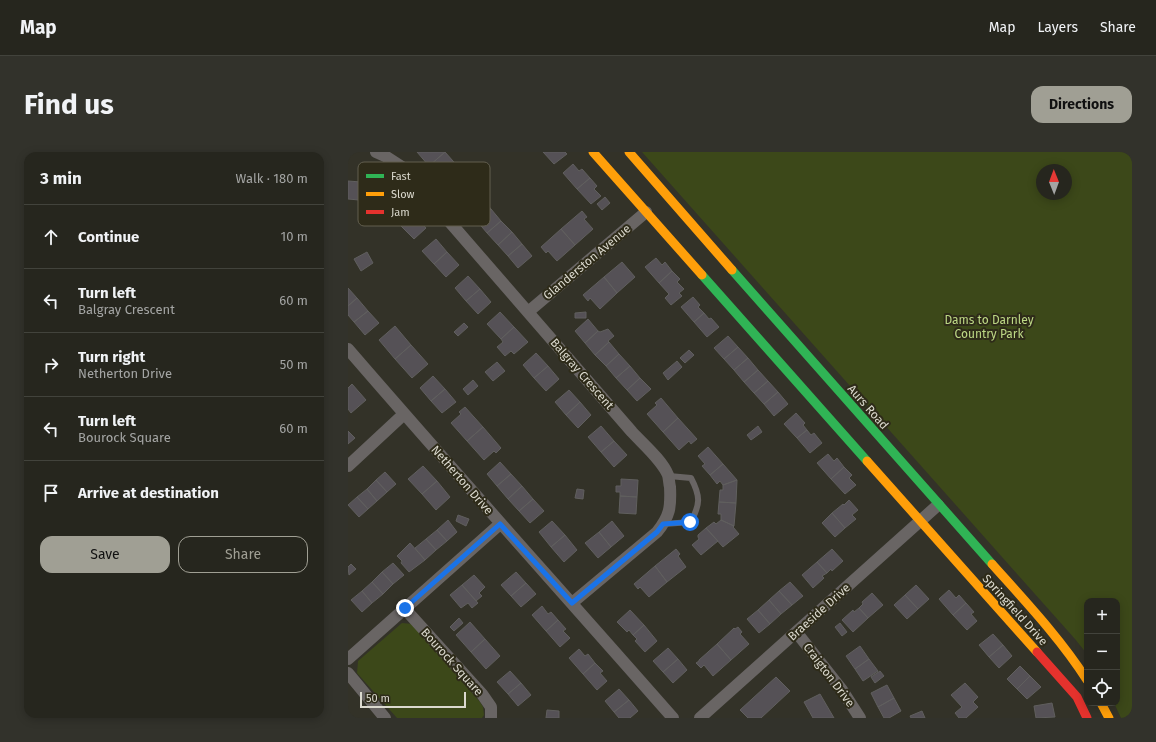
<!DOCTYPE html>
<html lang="en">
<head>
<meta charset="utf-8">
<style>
	:root { --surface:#26261e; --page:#32322b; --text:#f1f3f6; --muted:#a4a5a4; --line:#42433c; --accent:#a09f94 }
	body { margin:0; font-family:"Fira Sans",sans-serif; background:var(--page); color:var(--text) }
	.controls { position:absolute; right:12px; bottom:12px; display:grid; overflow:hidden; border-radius:8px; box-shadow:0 2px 10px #0003 }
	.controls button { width:36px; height:36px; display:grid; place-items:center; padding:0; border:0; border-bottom:1px solid var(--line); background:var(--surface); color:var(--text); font:20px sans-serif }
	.compass { position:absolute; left:688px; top:12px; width:36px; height:36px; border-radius:50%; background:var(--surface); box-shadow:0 2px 10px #0003; rotate:359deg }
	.scale { position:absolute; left:12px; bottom:10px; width:106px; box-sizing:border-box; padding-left:4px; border:2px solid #dbd9ce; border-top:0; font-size:11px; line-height:14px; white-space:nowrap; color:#dbd9ce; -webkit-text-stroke:3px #2e2b19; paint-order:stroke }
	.stop { position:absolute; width:12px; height:12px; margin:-9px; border:3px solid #1a73e8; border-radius:50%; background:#fff }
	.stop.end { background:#1a73e8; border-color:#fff; box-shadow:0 1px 4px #0008 }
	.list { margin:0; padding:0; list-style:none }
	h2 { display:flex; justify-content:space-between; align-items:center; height:52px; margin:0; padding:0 16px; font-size:17px }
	h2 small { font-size:13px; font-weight:400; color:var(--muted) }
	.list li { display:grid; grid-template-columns:26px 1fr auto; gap:12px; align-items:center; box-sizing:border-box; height:64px; padding:0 16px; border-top:1px solid var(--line) }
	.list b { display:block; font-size:15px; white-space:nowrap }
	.list p { margin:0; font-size:13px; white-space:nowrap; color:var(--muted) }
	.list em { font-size:13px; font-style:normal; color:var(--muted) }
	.actions { display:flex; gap:8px; padding:12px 16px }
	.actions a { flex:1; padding:9px 0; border:1px solid var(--accent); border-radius:12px; text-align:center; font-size:14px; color:var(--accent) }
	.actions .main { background:var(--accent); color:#111 }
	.icon { flex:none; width:22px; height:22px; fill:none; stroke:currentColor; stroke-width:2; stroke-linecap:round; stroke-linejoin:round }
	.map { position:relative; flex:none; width:784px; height:566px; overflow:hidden; border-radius:12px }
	header { display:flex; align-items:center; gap:24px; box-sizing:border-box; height:56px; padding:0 20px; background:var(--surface); border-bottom:1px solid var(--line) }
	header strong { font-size:19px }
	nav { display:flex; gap:22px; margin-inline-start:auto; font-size:14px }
	.intro { display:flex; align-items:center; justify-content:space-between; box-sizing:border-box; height:96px; padding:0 24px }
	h1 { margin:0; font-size:28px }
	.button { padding:10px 18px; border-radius:12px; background:var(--accent); color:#111; font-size:14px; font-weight:700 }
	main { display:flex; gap:24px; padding:0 24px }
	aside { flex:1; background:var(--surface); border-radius:12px; box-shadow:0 2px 10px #0003 }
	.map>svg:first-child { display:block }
	.green { fill:#3c4819; fill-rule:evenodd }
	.building { fill:#555156; stroke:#605f5e }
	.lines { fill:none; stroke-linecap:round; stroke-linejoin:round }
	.lane { stroke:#696564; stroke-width:6 }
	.street { stroke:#696564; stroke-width:12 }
	.fast { stroke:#30b455; stroke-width:9 }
	.slow { stroke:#ff9f0a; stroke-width:9 }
	.jam { stroke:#e5322d; stroke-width:9 }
	.route { stroke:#1a73e8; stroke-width:5 }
	.labels { text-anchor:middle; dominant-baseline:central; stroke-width:4; stroke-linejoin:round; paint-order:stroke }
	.street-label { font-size:12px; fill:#dbd9ce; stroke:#2e2b19 }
	.park-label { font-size:12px; fill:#bdd885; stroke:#2e2b19 }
	.key { fill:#2e2b19; stroke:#625f4f; stroke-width:1 }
	.key-label { font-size:11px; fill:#dbd9ce }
</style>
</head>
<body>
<header>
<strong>Map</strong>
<nav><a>Map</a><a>Layers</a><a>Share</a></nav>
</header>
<div class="intro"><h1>Find us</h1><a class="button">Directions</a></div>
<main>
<aside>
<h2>3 min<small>Walk · 180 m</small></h2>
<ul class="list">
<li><svg class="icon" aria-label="ahead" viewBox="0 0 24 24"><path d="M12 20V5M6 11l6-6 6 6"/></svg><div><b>Continue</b></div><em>10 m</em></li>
<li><svg class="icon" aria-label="left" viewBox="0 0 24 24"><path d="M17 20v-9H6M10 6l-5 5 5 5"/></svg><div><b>Turn left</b><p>Balgray Crescent</p></div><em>60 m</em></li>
<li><svg class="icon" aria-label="right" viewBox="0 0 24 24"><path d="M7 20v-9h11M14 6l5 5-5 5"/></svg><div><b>Turn right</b><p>Netherton Drive</p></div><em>50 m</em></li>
<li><svg class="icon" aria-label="left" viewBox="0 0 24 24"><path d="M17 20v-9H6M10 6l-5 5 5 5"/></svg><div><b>Turn left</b><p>Bourock Square</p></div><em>60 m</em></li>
<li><svg class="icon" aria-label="arrive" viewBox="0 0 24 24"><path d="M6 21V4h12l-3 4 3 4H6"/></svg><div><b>Arrive at destination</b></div></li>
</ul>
<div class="actions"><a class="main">Save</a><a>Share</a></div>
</aside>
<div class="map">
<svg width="784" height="566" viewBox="0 0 784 566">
	<rect width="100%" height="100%" fill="#333228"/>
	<path class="green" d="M294 0H784V566H773L766 551H769V449H739V502L727 487ZM694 18H718V42H694Z
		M54 471 64 472 132 550 135 555 136 563 134 566H49L9 521 10 509Z"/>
	<path class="building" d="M69 0H97L81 14Z
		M97 0 113 18 97 32 81 14Z
		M195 0H217L219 2 206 12Z
		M225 12 231 19 234 17 242 26 229 37 215 21Z
		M242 26 249 34 246 37 253 44 243 52 229 37Z
		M0 29 13 30 11 48 0 47Z
		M133 45 143 57 129 69 119 57Z
		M257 45 262 51 254 58 249 52Z
		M143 57 153 69 139 81 129 69Z
		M234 59 239 65 236 67 245 77 227 93 213 77Z
		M65 61 78 76 66 87 52 73Z
		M153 69 164 80 150 93 139 81Z
		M213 77 227 93 209 109 200 99 198 101 193 95Z
		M164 80 174 92 160 104 150 93Z
		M88 87 99 100 86 112 74 99Z
		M174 92 184 104 170 116 160 104Z
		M19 100 25 111 13 119 6 107Z
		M99 100 111 113 98 125 86 112Z
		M308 106 314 113 317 110 324 119 311 131 297 115Z
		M274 110 287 125 269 141 256 125Z
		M324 119 332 127 329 130 336 137 331 141 334 144 323 153 317 146 321 142 311 131Z
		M120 124 132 137 118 149 107 136Z
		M256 125 269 141 252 157 242 146 240 149 235 143Z
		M0 136 9 146 0 154Z
		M132 137 143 150 130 162 118 149Z
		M345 145 352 153 350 155 356 161 346 170 333 155Z
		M9 146 20 159 6 170 0 163V154Z
		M20 159 31 171 17 183 6 170Z
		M152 160 166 175 153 187 139 172Z
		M238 160V166H227V161Z
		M356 161 361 167 363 166 371 175 359 185 346 170Z
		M240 167 250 179 237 191 227 179Z
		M116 171 120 175 110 184 106 180Z
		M47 174 63 193 47 207 31 188Z
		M166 175 180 190 166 202 163 199 157 204 149 195 155 190 153 187Z
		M260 177 266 184 260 189 261 190 247 203 237 191 250 179 252 180Z
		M380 184 390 195 376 207 366 196Z
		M261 190 271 202 258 214 247 203Z
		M63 193 80 212 64 226 47 207Z
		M390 195 400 206 386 218 376 207Z
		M341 198 346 203 337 211 332 206Z
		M188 201 200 214 186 226 175 213Z
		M271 202 282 214 268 226 258 214Z
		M400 206 410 218 396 230 386 218Z
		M329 209 334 215 320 228 315 221Z
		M149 210 157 219 145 229 137 220Z
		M200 214 211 227 198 239 186 226Z
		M282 214 292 226 279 238 268 226Z
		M410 218 420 229 406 241 396 230Z
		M85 224 97 237 83 249 72 236Z
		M292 226 303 237 289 249 279 238Z
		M125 228 130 234 120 243 115 237Z
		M420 229 430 240 416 252 406 241Z
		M4 232 18 248 3 261 0 257V236Z
		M97 237 108 250 94 261 83 249Z
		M221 238 232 250 218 263 207 250Z
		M430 240 440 252 426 264 416 252Z
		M313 246 330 266 315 280 299 262 309 253 307 251Z
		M232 250 243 263 230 276 218 263Z
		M117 255 135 275 119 289 103 271 113 262 111 260Z
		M448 261 457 271 455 273 459 278 449 286 436 272Z
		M330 266 349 287 343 292 341 289 331 298 315 280Z
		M253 274 266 289 253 300 240 285Z
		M410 274 414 280 403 288 399 283Z
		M135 275 153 296 148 301 146 299 136 308 119 289Z
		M459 278 463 283 466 281 474 291 462 301 449 286Z
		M0 279 7 286 0 292Z
		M266 289 279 303 266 315 253 300Z
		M360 295 375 312 362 323 354 314 357 312 350 304Z
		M480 302 486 309 489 306 496 315 483 327 469 311Z
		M152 310 163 322 149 334 139 322Z
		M375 312 389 328 375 333 372 329 369 332 362 323Z
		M75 314 89 329 74 342 60 327Z
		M496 315 504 323 501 326 508 333 497 342 483 327Z
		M37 320 48 332 39 340 28 328Z
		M163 322 174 334 160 347 149 334Z
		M273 327 290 328 289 345 272 344V340H268V334H273Z
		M28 328 39 340 29 349 19 337Z
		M389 328 388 351 371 350 372 338H375V333Z
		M89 329 102 345 88 358 74 342Z
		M174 334 185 347 171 359 160 347Z
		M19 337 29 349 20 357 9 345Z
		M229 337 236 338 235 347 227 346Z
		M272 344 289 345 288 362 271 361Z
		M9 345 20 357 11 365 0 353Z
		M185 347 196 359 182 371 171 359Z
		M501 348 510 358 504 363 508 367 497 376 484 361 495 352 496 353Z
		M371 350 388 351 386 374 373 368V362H370Z
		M484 361 497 376 487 385 474 371Z
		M110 363 121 367 118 374 108 369Z
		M100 368 109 380 99 389 89 378Z
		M373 368 386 374 385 375 391 382 375 395 358 376 366 370 368 372Z
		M204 369 217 383 203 395 191 380Z
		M264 369 276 384 263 395 251 380Z
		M358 376 370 389 353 403 344 393 351 387 350 385V383Z
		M89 378 99 389 88 398 78 387Z
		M251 380 263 395 250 406 237 391Z
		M217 383 229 398 216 410 203 395Z
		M78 387 88 398 77 408 67 396Z
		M62 391 77 408 61 420 53 411 54 409 49 404Z
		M328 397 332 402 330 404 338 415 319 430 307 414Z
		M484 397 495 409 484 419 483 417 479 421 469 410Z
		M469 410 479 421 474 424 476 426 465 436 454 423Z
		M45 411 56 423 45 432 34 420Z
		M3 412 8 417 1 423 0 415Z
		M307 414 319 430 301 445 292 435 290 437 286 432Z
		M34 420 45 432 35 442 24 430Z
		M168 420 178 431 163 444 153 433Z
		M126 423 137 435 131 441 134 444 128 449 114 433Z
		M24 430 35 442 24 451 14 439Z
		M442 430 455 444 444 453 431 439Z
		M178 431 188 442 173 455 163 444Z
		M114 433 130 451 124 456 120 451 113 456 102 443Z
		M568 433 581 447 570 457 557 443Z
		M601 438 608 446 611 443 618 451 605 463 591 447Z
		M14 439 24 451 14 460 3 448Z
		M431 439 444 453 433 462 421 448Z
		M524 441 535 453 520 466 511 456 515 452 514 450Z
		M557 443 570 457 559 467 546 453Z
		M421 448 433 462 422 472 410 458Z
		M618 451 626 460 623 462 629 469 619 478 605 463Z
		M194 454 200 462 203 460 210 468 198 479 184 463Z
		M511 456 520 466 505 480 494 468 505 458 506 460Z
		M282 458 296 473 285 483 281 478 279 480 269 470Z
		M410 458 422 472 411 481 399 467Z
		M111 466 115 471 106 479 102 475Z
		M210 468 218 477 215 479 222 486 212 495 198 479Z
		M122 470 137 487 123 500 108 483Z
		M492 471 499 480 494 484 487 475Z
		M296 473 309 489 297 500 287 489 289 487 285 483Z
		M390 475 394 480 392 482 401 492 383 508 369 492 386 476 387 477Z
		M645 482 655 493 641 505 631 493Z
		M137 487 152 504 138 517 123 500Z
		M369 492 383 508 365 524 356 513 353 516 348 511 351 509V508Z
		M655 493 664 504 651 516 641 505Z
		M512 494 521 507 507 517 498 504Z
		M320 496 330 507 315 520 305 509Z
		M231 497 237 504 240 502 247 511 235 522 221 506Z
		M330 507 339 518 325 531 315 520Z
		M521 507 530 519 515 529 507 517Z
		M247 511 255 519 252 521 259 529 249 538 235 522Z
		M672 514 682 524 669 537 659 527Z
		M162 519 173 531 160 542 149 530Z
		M532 519 536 524 527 531 523 525Z
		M682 524 693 535 679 547 669 537Z
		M428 525 442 539 413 566H400L392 558Z
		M173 531 183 543 170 554 160 542Z
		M617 531 630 545 625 550 630 555 618 566H611L607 561 614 555 603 543Z
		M539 533 546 546 530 555 523 541Z
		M271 537 281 548 266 560 257 549Z
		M472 542 486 566H465L456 550Z
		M546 546 553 559 541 566H536L530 555Z
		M281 548 290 559 282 566H271L266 560Z
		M704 551 707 565 688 566 686 554Z
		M199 558 211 559V566H198Z
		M574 559 577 566H563L562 564Z"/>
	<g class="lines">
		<path class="lane" d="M316 372 343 370C352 352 353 345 343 326L321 324"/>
		<path class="street" d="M28 0 37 4 54 15 284 280C295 292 314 308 320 323 321 326 321 331 322 335 323 355 322 364 309 380L224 451
			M180 160 298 60
			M0 197C107 321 217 443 325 566
			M0 314 56 262
			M57 457 134 542 143 555V566
			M449 481 494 538 512 566
			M0 507 152 372
			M0 521 37 566
			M352 566 590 353"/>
		<path class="fast" d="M384 118 644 412
			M354 123 519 309"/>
		<path class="slow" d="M245 0 354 123
			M281 0 384 118
			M519 309 689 500
			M644 412C677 449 712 486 739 528
			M753 551 761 566"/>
		<path class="jam" d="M689 500 729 545 739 566"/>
	</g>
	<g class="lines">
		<path class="route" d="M57 456 152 372 224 451 309 380 315 372 342 370"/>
	</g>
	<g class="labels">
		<g class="street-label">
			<text transform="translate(239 110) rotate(-40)">Glanderston Avenue</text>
			<text transform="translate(234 222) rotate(49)">Balgray Crescent</text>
			<text transform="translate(520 255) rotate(49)">Aurs Road</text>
			<text transform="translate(114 328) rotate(49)">Netherton Drive</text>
			<text transform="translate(667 458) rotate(48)">Springfield Drive</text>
			<text transform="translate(471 460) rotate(-42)">Braeside Drive</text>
			<text transform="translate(104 510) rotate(48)">Bourock Square</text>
			<text transform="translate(481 523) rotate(53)">Craigton Drive</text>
		</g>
		<g class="park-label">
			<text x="641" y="168">Dams to Darnley<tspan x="641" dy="14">Country Park</tspan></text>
		</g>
	</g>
	<rect x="10" y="10" width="132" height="64" rx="6" class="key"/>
	<rect x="18" y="22" width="18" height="4" fill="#30b455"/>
	<rect x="18" y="40" width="18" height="4" fill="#ff9f0a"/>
	<rect x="18" y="58" width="18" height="4" fill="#e5322d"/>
	<g class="key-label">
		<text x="43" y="28">Fast</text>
		<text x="43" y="46">Slow</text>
		<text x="43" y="64">Jam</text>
	</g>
</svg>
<div class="controls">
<button>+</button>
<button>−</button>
<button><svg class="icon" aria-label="locate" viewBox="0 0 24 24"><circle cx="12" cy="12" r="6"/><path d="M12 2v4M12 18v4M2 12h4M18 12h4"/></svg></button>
</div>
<svg class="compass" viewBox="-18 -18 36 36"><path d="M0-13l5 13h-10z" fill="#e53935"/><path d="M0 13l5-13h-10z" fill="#a4a5a4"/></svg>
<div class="scale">50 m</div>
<div class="stop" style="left:342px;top:370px"></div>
<div class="stop end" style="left:57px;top:456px"></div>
</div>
</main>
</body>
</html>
